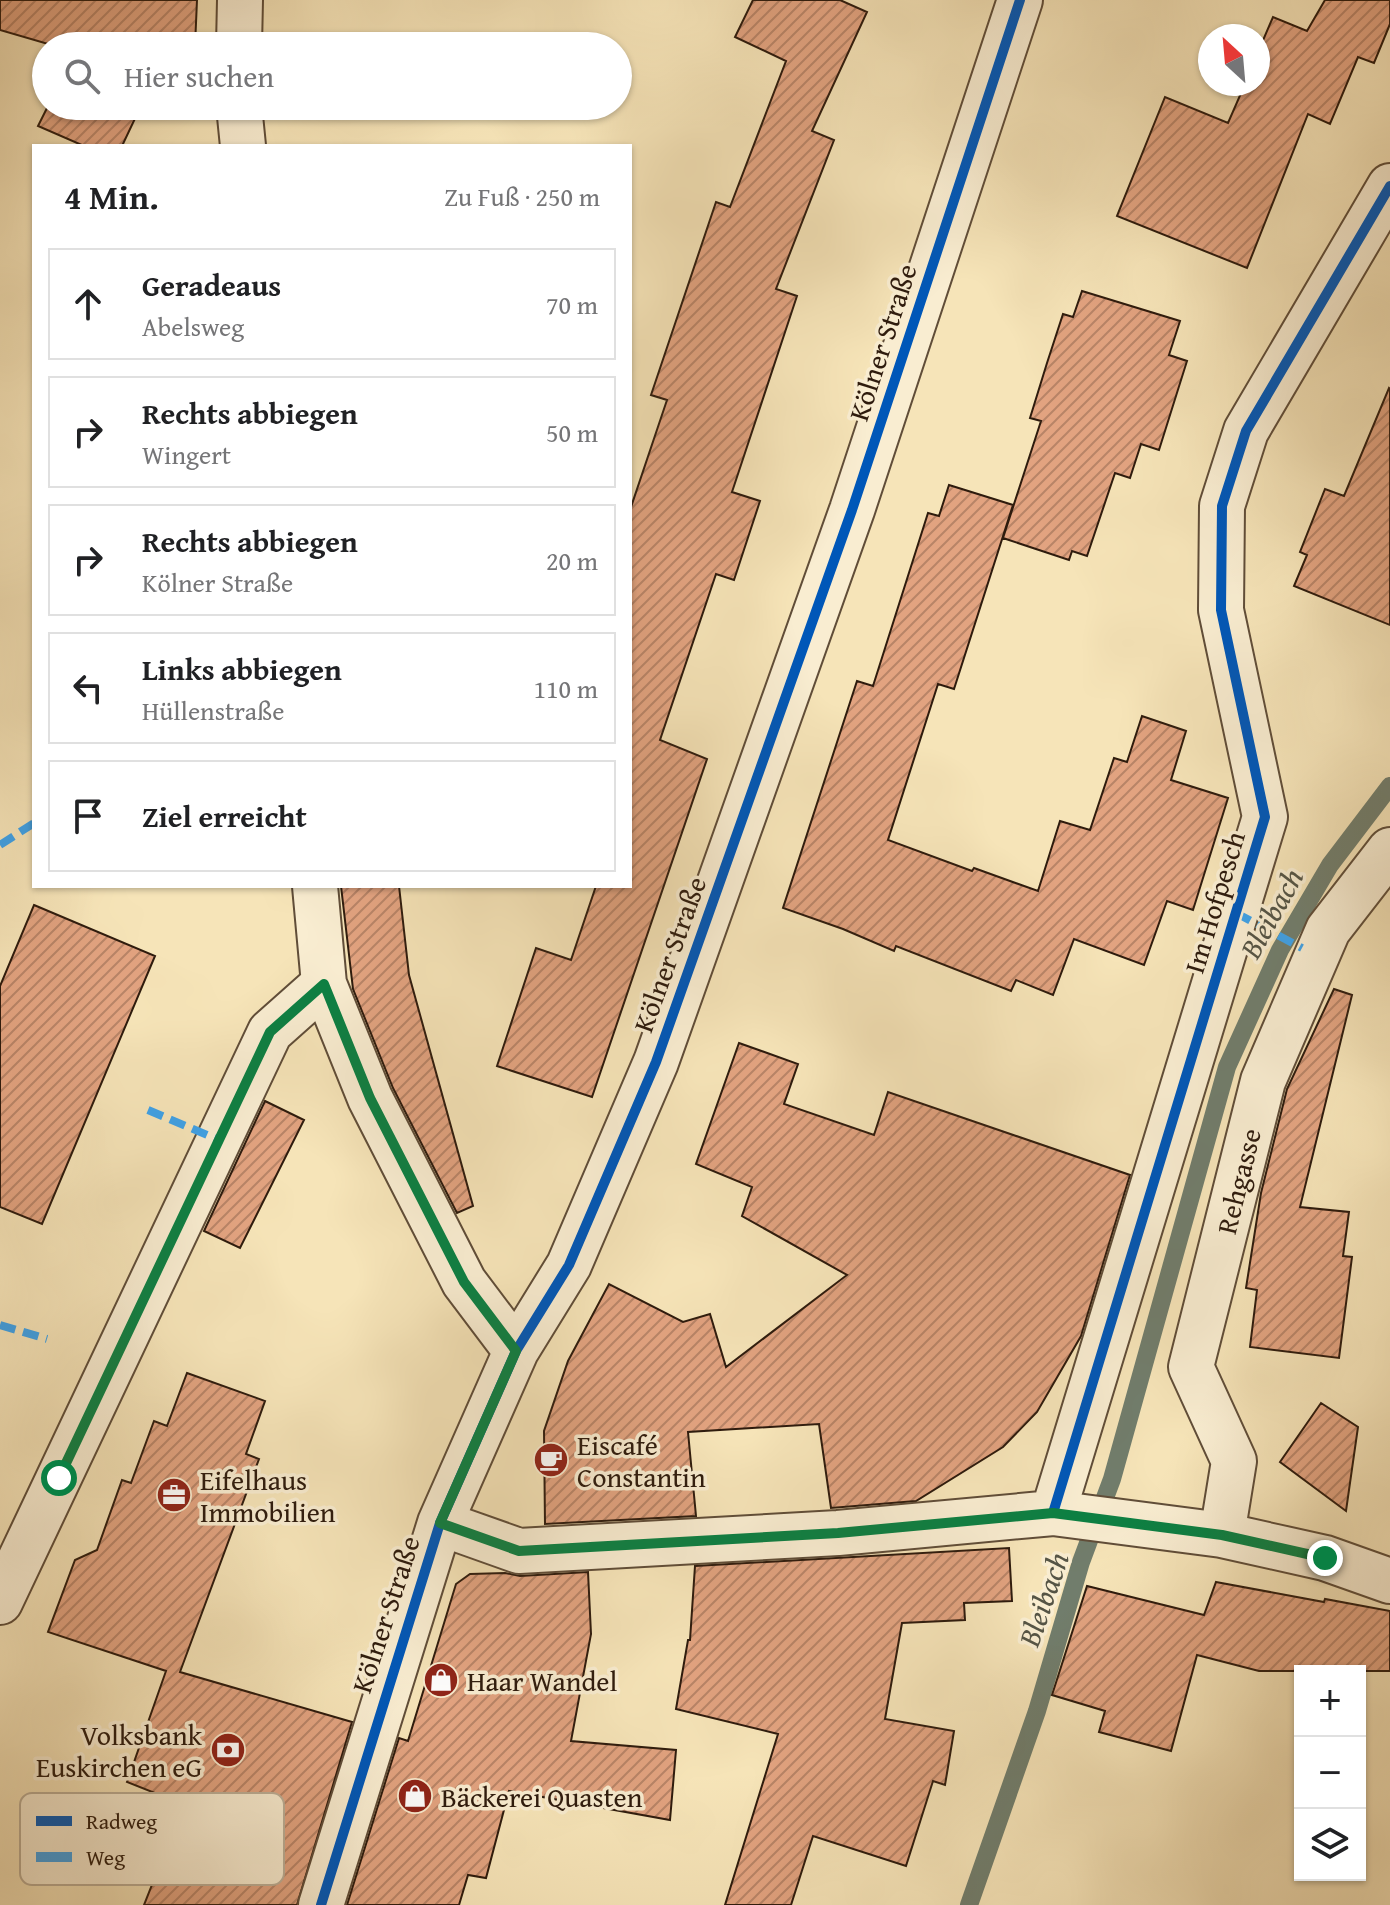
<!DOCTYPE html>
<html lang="de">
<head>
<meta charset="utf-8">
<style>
	:root { --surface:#fff; --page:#f2f2f2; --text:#202124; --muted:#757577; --line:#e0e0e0 }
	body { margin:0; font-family:"Gentium Book Plus",serif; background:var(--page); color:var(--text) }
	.controls { position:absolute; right:24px; bottom:24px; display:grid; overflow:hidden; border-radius:0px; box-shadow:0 2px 6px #0004 }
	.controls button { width:72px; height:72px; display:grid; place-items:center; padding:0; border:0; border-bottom:2px solid var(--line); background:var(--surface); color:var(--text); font:40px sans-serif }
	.compass { position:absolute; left:1198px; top:24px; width:72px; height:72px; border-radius:50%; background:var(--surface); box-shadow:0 2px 6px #0004; rotate:334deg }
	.stop { position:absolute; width:24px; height:24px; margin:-18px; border:6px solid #0b8043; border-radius:50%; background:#fff }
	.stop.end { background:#0b8043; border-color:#fff; box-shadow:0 2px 8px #0008 }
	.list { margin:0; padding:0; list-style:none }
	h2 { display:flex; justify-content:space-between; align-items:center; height:104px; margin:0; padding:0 32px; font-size:34px }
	h2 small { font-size:26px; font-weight:400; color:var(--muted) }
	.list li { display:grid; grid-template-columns:52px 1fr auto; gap:24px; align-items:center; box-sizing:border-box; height:112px; margin:0 16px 16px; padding:0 16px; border:2px solid var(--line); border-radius:0px }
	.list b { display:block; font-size:30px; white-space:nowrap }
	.list p { margin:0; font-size:26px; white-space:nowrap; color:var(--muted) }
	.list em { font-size:26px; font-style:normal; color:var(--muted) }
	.icon { flex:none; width:44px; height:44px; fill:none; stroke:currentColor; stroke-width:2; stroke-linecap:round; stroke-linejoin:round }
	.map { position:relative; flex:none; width:1390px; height:1905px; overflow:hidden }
	.search { position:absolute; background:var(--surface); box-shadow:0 2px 6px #0004; left:32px; top:32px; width:600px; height:88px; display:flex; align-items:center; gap:20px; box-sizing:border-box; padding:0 28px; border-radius:44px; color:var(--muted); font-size:30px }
	.panel { position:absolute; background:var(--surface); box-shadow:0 2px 6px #0004; left:32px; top:144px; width:600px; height:744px; border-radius:0px }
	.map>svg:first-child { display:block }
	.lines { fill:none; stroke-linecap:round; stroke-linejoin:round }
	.stream { stroke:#717d6c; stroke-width:18 }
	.building { fill:url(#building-hatch); stroke:#2e1b0d; stroke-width:2 }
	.minor-casing { stroke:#604d38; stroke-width:48 }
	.minor { stroke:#f9edd1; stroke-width:44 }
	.quiet { stroke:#3ea2e9; stroke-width:8; stroke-dasharray:16 8; stroke-linecap:butt }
	.cycleway-casing { stroke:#f9edd1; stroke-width:15 }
	.cycleway { stroke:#0057b8; stroke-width:10 }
	.route { stroke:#0b8043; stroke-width:10 }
	.labels { text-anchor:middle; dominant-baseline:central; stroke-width:7; stroke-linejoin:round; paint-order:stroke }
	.street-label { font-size:28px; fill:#2e1b0d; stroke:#f9edd1 }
	.poi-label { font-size:28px; fill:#2e1b0d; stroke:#f9edd1; text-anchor:start }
	.water-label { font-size:30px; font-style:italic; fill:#555445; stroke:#f9edd1 }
	.key { fill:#f9edd1; stroke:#bcae96; stroke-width:2 }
	.key-label { font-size:22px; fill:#2e1b0d }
</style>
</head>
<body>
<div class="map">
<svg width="1390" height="1905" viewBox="0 0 1390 1905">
	<defs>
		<pattern id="building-hatch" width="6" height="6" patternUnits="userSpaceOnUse" patternTransform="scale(2)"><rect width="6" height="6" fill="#e2a380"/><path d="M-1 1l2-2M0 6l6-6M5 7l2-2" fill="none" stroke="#b88467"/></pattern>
	</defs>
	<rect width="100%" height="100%" fill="#f6e4b8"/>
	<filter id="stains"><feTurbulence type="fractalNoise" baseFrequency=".0025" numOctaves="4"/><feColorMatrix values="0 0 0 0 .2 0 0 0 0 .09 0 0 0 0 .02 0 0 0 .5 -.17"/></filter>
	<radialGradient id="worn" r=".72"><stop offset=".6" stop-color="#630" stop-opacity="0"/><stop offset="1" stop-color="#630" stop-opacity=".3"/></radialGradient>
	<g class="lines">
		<path class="stream" d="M969 1905 1037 1711 1081 1562 1112 1479 1227 1067 1280 950 1330 865 1390 786"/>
	</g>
	<path class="building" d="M0 0H197L195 46H55L0 30Z
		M753 0H840L867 12 812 131 834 140 776 289 797 296 732 492 760 501 734 580 716 574 660 740 707 759 592 1097 497 1066 536 948 571 960 596 886H630V510L667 400 651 395 716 202 730 207 786 61 735 37Z
		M1325 0H1390V24L1374 63 1358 57 1330 124 1308 114 1247 268 1117 216 1165 97 1228 123 1245 84H1258V52L1273 17 1307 31Z
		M48 106H136L140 108 122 146H84L38 126Z
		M1082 291 1180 321 1169 355 1187 361 1159 450 1141 444 1130 478 1115 473 1087 556 1072 551 1069 560 1003 538 1041 421 1030 418 1047 363 1063 314 1073 317Z
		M1389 388 1390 389V625L1294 586 1307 555 1300 552 1325 489 1344 496Z
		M949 485 1013 505 954 689 938 684 888 840 972 871 974 868 1038 891 1060 821 1090 830 1114 758 1127 762 1142 716 1186 731 1171 780 1228 798 1193 910 1167 901 1144 965 1074 939 1053 995 1016 980 1011 991 896 946 894 951 843 929 783 908 857 681 873 686 928 513 939 516Z
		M341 886H399L409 975 473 1206 457 1213 393 1088 353 989Z
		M34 905 155 956 42 1224 0 1207V986Z
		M1334 989 1352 995 1300 1207 1349 1212 1343 1256 1352 1257 1339 1358 1250 1347 1257 1290 1246 1288 1261 1193 1287 1089Z
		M739 1043 798 1064 784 1104 874 1135 888 1092 1130 1175 1081 1336 1037 1412 1003 1447 916 1501 831 1508 819 1424 688 1432 696 1516 545 1524 544 1431 568 1361 609 1284 683 1322 710 1314 726 1367 847 1275 742 1216 752 1187 696 1164Z
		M265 1101 304 1120 240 1248 204 1231Z
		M187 1373 265 1401 246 1454 259 1459 180 1672 352 1722 297 1905H144L157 1872 123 1858 155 1793 127 1782 166 1671 48 1632 75 1560 97 1550 122 1480 131 1483 154 1421 167 1426Z
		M1321 1403 1358 1427 1346 1511 1280 1462Z
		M1009 1548 1012 1601 964 1603 965 1620 902 1623 885 1719 954 1731 945 1785 933 1781 906 1866 813 1836 791 1905H725L778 1734 676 1709 688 1640H690L695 1566Z
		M588 1572 591 1634 571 1741 676 1750 670 1820 509 1791 486 1878 468 1875 459 1905H347L399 1738 408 1741 456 1584 470 1574 505 1573 520 1576Z
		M1216 1582 1324 1602 1325 1599 1390 1611V1671H1259L1197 1655 1171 1751 1099 1732 1105 1711 1052 1695 1087 1586 1204 1615Z"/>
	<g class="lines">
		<g class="minor-casing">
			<path id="minor" d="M239 46 240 0
				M239 106 243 146
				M315 886 324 984 370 1098 464 1282 516 1351
				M1053 1513 1265 817 1221 610 1222 506 1246 431 1390 186
				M440 1523 519 1551 838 1533 1053 1513 1222 1535 1325 1558 1390 1581
				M1222 1535 1234 1461 1191 1367 1263 1081 1328 930 1390 850
				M0 1602 270 1032 324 984
				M321 1905 440 1523 516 1351 569 1265 656 1062 852 510 1020 0"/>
		</g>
		<use href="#minor" class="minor"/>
		<path class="quiet" d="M0 845 34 823
			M1236 913 1302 948
			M148 1110 219 1140
			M0 1325 47 1339"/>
		<g class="cycleway-casing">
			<path id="cycleway" d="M1053 1513 1265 817 1221 610 1222 506 1246 431 1390 186
				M321 1905 440 1523 516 1351 569 1265 656 1062 852 510 1020 0"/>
		</g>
		<use href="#cycleway" class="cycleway"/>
	</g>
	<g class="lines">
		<path class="route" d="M59 1478 270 1032 324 984 370 1098 464 1282 516 1351 440 1523 519 1551 838 1533 1053 1513 1222 1535 1325 1558"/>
	</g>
	<defs>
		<g id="cafe-disc" transform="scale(1.8)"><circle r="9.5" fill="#8f2418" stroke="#f9edd1"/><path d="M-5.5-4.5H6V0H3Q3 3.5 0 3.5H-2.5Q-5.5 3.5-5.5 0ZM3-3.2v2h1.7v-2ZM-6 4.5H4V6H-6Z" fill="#fff"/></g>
		<g id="office-disc" transform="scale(1.8)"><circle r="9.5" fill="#8f2418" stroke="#f9edd1"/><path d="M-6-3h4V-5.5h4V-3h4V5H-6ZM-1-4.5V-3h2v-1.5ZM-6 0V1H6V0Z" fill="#fff"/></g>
		<g id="shop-disc" transform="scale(1.8)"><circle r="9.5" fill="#8f2418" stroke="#f9edd1"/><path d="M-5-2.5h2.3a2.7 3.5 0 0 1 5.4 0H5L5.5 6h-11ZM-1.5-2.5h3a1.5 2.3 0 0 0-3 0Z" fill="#fff"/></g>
		<g id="bank-disc" transform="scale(1.8)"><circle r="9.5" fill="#8f2418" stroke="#f9edd1"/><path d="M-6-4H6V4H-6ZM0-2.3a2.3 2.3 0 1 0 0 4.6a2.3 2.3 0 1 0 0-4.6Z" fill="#fff"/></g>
	</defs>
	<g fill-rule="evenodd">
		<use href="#cafe-disc" x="551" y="1460"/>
		<use href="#office-disc" x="174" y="1495"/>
		<use href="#shop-disc" x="441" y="1680"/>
		<use href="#bank-disc" x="228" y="1750"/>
		<use href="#shop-disc" x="415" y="1796"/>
	</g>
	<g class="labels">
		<g class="street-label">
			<text transform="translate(882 342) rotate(-72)">Kölner Straße</text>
			<text transform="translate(1214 902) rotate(-73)">Im Hofpesch</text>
			<text transform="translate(669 954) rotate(-70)">Kölner Straße</text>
			<text transform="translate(1238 1181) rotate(-76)">Rehgasse</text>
			<text transform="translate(385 1614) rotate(-72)">Kölner Straße</text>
		</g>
		<g class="poi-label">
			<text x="577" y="1444">Eiscafé<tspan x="577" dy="32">Constantin</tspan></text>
			<text x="200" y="1479">Eifelhaus<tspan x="200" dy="32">Immobilien</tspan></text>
			<text x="467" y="1680">Haar Wandel</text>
			<text x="202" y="1734" text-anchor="end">Volksbank<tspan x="202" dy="32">Euskirchen eG</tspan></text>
			<text x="441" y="1796">Bäckerei Quasten</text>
		</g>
		<g class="water-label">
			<text transform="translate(1271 913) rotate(-61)">Bleibach</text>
			<text transform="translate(1043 1599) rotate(-71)">Bleibach</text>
		</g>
	</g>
	<rect x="20" y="1793" width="264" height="92" rx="12" class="key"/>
	<rect x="36" y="1816" width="36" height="10" fill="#0057b8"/>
	<rect x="36" y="1852" width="36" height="10" fill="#3ea2e9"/>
	<g class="key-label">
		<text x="86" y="1829">Radweg</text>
		<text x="86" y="1865">Weg</text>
	</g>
	<rect width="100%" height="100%" filter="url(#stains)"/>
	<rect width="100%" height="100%" fill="url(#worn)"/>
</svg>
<div class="controls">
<button>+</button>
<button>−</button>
<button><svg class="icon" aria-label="layers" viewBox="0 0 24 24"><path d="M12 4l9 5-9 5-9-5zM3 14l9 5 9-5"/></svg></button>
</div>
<svg class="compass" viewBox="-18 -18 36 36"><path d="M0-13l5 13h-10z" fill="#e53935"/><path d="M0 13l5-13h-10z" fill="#757577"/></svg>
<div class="stop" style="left:59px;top:1478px"></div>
<div class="stop end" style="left:1325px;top:1558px"></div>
<div class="search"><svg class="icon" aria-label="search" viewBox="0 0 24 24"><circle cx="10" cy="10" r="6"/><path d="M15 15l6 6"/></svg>Hier suchen</div>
<section class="panel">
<h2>4 Min.<small>Zu Fuß · 250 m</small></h2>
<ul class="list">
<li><svg class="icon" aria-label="ahead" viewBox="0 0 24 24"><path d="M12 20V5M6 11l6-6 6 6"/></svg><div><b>Geradeaus</b><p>Abelsweg</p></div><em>70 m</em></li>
<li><svg class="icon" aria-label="right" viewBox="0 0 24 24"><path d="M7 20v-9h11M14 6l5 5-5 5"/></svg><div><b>Rechts abbiegen</b><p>Wingert</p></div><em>50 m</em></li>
<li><svg class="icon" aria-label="right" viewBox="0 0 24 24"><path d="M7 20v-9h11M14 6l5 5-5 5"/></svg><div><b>Rechts abbiegen</b><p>Kölner Straße</p></div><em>20 m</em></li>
<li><svg class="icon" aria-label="left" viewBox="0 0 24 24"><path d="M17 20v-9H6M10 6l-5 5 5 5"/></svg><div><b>Links abbiegen</b><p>Hüllenstraße</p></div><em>110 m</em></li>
<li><svg class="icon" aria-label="arrive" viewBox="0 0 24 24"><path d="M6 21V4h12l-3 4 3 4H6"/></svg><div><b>Ziel erreicht</b></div></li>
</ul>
</section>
</div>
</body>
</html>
